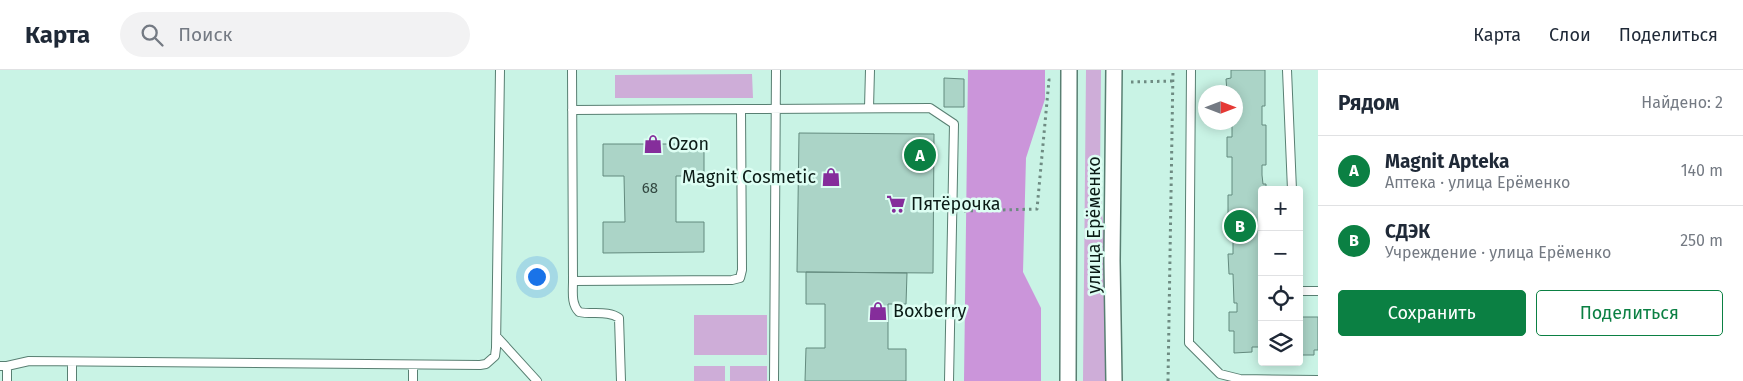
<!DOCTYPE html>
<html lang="ru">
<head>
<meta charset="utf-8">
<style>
	:root { --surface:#fff; --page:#f2f2f3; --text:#1f2937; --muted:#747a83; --line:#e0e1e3; --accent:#0b8043 }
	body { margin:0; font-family:"Fira Sans",sans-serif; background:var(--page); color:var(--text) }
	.controls { position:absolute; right:15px; bottom:15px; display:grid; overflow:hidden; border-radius:5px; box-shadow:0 2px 12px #0003 }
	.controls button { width:45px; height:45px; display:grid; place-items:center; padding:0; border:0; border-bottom:1px solid var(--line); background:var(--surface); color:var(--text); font:25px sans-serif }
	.compass { position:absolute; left:1198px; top:15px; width:45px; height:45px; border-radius:50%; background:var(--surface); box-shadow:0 2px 12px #0003; rotate:90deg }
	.you { position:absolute; left:536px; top:206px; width:18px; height:18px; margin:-12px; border:4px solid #fff; border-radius:50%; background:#1a73e8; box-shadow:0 0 0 8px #1a73e833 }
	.badge { display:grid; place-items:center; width:32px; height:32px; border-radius:50%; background:var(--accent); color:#fff; font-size:16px; font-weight:700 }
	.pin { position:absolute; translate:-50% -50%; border:2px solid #fff; box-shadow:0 1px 5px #0006 }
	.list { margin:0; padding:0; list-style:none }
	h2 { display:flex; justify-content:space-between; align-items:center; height:65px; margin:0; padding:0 20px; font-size:21px }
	h2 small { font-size:16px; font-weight:400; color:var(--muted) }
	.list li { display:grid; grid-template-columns:32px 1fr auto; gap:15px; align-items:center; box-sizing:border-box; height:70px; padding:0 20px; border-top:1px solid var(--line) }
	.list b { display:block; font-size:19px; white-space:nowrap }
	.list p { margin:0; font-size:16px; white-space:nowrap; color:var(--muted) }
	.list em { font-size:16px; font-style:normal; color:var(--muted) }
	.actions { display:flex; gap:10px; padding:15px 20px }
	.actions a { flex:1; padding:11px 0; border:1px solid var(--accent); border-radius:5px; text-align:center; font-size:18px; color:var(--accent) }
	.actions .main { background:var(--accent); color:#fff }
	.icon { flex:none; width:28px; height:28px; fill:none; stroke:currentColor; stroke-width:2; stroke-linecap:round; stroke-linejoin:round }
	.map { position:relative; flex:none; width:1318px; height:311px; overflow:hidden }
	header { display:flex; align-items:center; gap:30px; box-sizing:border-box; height:70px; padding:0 25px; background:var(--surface); border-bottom:1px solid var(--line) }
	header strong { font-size:24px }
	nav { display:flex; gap:28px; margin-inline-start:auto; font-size:18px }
	.search { width:350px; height:45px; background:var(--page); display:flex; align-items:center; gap:12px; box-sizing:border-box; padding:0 18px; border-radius:28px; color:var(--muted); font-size:19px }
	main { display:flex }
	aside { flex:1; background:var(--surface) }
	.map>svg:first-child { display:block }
	.green { fill:#ceadd8 }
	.forest { fill:#cb95da }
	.building { fill:#abd4c7; stroke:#638a7e }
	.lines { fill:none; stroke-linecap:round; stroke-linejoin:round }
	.lane-casing { stroke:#587f72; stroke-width:10 }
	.street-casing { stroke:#587f72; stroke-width:18 }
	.path { stroke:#6e8b82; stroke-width:3; stroke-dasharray:2.5 4; stroke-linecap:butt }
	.lane { stroke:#fff; stroke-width:8 }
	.street { stroke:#fff; stroke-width:15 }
	.labels { text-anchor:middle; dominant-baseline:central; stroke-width:5; stroke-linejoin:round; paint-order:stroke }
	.number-label { font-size:15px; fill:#334942 }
	.poi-label { font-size:18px; fill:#0b1b16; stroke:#ddfef3; text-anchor:start }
	.street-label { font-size:18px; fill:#0b1b16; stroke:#ddfef3 }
</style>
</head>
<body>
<header>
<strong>Карта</strong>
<div class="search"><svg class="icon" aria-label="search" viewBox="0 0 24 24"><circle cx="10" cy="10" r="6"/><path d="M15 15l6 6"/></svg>Поиск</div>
<nav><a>Карта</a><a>Слои</a><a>Поделиться</a></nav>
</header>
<main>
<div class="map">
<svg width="1318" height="311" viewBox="0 0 1318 311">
	<rect width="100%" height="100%" fill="#c9f3e5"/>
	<path class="green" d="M1086 0H1101L1100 104 1102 143 1107 185 1106 311H1083Z
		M752 4 753 28H615V5Z
		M694 245H767V285H694Z
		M694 296H725V311H694Z
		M730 296H767V311H730Z"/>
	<path class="forest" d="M968 0H1045V29L1026 88 1023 202 1041 238V311H964Z"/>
	<path class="building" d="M1231 0H1265V36H1262V55H1266V95H1262V105L1263 114H1266V120H1262V241H1259L1260 251H1262V281L1261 277H1252V282L1234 283V261H1229V242H1237V233H1234L1233 204H1229L1228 184H1233V146H1228V125H1232V87H1227V67H1232V52H1236V22H1227L1226 9 1231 8Z
		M944 8 964 9V37H944Z
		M799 63 934 64 933 203 797 202Z
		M603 74H704V106H676V152H704V182L603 183V152H625L624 106H603Z
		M806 202 907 203 906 234H888V279H906V311H805L806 278H825V234H806Z
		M1299 247H1318V280H1314V285H1299Z"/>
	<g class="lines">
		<g class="lane-casing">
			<path id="lane" d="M572 0 573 211 732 210 740 208 742 200 741 39 572 40
				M1191 0 1189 273 1220 304 1240 309 1318 310
				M1287 0 1292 120
				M869 38 870 0
				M741 39 930 38 954 54 949 311
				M573 211C573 222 571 234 579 242 592 245 608 240 619 248L621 311
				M1299 221H1318
				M497 267 537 311
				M0 296H7V311
				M7 296 29 291 480 295 486 294 495 286 496 278 500 0
				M72 311V292
				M413 311V295
				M774 311 776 0"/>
		</g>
		<g class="street-casing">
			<path id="street" d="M1114 0 1112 191 1114 311
				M1068 311 1069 0"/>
		</g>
		<path class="path" d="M1131 12 1173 11
			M964 141 1037 139 1049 10H1052
			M1168 311 1173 0"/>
		<use href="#lane" class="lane"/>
		<use href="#street" class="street"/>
	</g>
	<defs>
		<g id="shop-bare" transform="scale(1.5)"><path d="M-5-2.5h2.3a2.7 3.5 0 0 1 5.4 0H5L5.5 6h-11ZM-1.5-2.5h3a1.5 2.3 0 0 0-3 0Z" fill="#852d9b" stroke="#ddfef3" stroke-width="2.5" paint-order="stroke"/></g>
		<g id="supermarket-bare" transform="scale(1.5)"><path d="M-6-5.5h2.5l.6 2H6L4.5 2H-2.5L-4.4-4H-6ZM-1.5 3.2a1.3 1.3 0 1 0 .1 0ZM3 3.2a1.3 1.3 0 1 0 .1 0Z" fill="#852d9b" stroke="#ddfef3" stroke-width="2.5" paint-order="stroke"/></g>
	</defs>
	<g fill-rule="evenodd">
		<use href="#shop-bare" x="653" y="74"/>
		<use href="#shop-bare" x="831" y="107"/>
		<use href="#supermarket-bare" x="896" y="134"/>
		<use href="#shop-bare" x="878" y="241"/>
	</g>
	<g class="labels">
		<g class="number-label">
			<text x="650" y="118">68</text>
		</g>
		<g class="poi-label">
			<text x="668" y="74">Ozon</text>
			<text x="816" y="107" text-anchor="end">Magnit Cosmetic</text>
			<text x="911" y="134">Пятёрочка</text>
			<text x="893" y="241">Boxberry</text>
		</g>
		<g class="street-label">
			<text transform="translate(1094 155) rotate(-90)">улица Ерёменко</text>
		</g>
	</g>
</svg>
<div class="controls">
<button>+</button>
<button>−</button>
<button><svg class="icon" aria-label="locate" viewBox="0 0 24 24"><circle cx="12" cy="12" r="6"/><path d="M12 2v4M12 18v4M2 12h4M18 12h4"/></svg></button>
<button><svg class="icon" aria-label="layers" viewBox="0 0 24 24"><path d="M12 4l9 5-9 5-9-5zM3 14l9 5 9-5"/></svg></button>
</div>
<svg class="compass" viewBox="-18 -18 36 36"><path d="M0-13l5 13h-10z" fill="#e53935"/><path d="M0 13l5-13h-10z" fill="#747a83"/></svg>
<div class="you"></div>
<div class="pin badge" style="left:920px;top:85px">A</div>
<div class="pin badge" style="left:1240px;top:156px">B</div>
</div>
<aside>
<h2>Рядом<small>Найдено: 2</small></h2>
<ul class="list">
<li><span class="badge">A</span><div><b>Magnit Apteka</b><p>Аптека · улица Ерёменко</p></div><em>140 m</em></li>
<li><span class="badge">B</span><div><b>СДЭК</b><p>Учреждение · улица Ерёменко</p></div><em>250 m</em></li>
</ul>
<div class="actions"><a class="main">Сохранить</a><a>Поделиться</a></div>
</aside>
</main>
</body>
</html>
